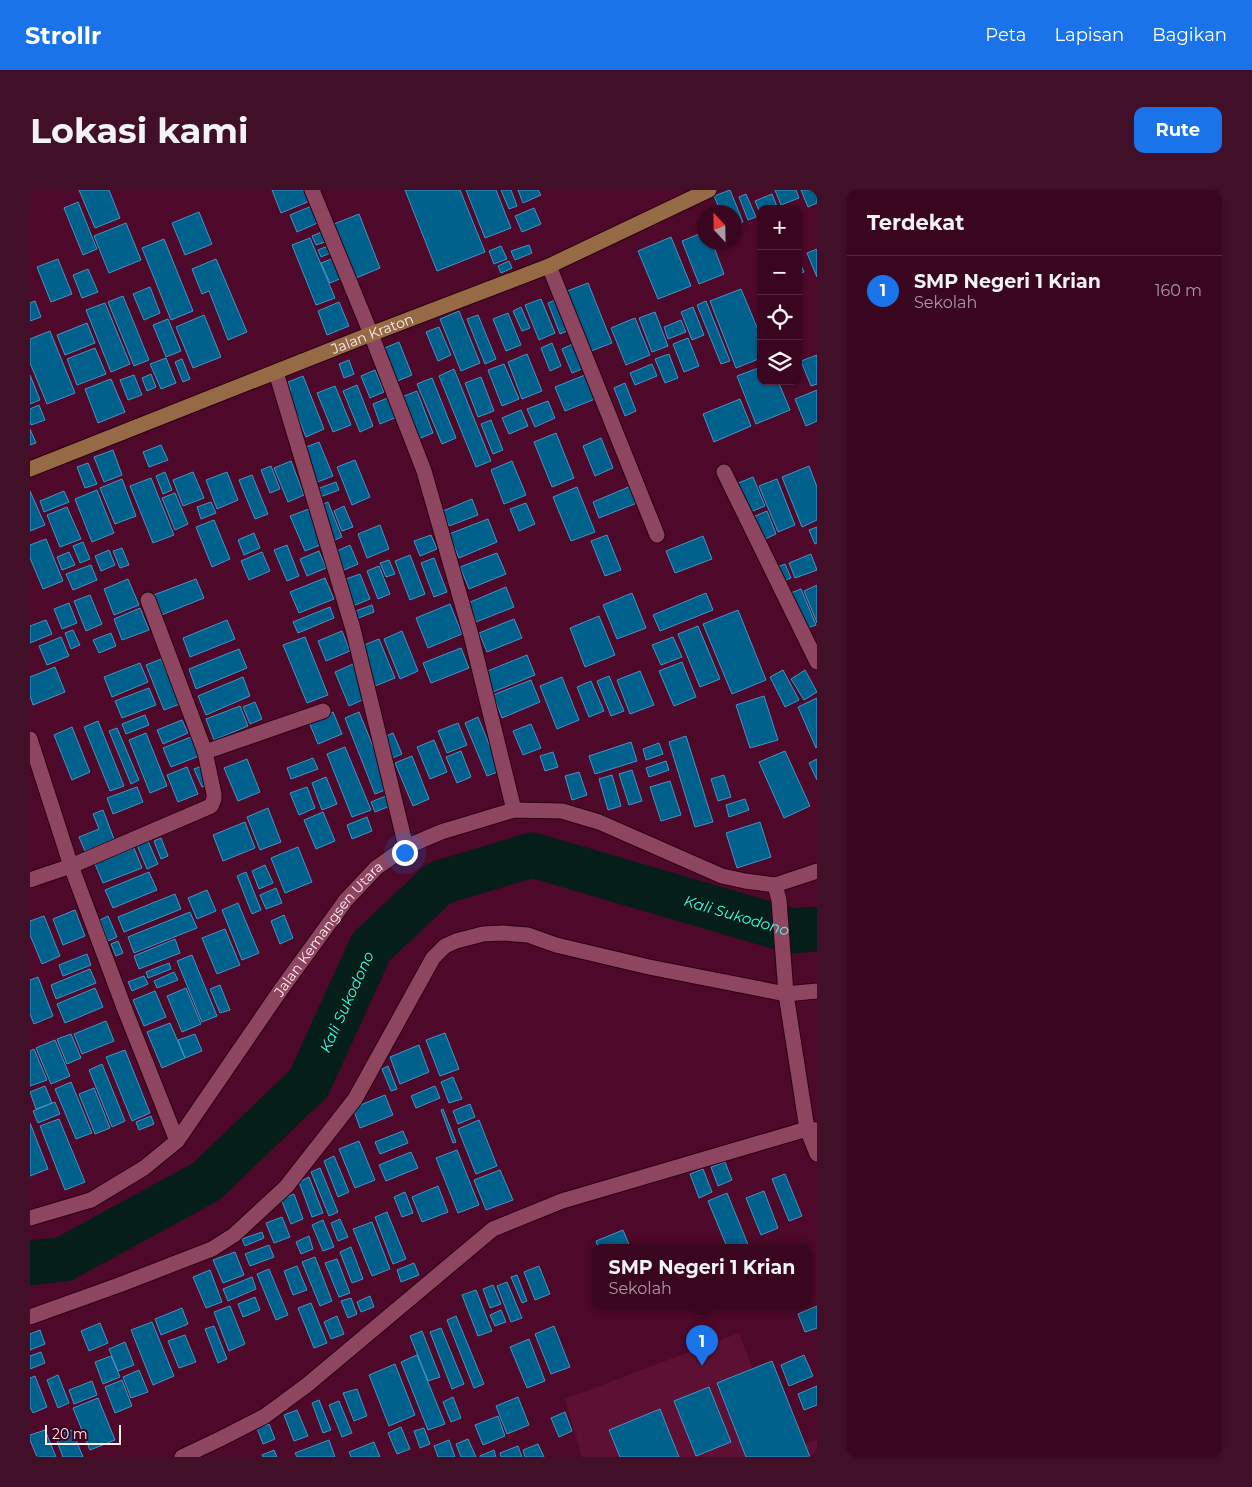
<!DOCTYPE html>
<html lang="id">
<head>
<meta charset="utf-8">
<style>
	:root { --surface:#3a061f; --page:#410f28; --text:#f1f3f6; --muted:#ab99a4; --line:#54273d; --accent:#1a73e8 }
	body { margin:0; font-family:Montserrat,sans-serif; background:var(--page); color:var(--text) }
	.controls { position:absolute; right:15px; top:15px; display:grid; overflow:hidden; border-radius:10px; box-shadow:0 1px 4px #0004 }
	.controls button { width:45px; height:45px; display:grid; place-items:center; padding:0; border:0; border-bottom:1px solid var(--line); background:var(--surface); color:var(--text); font:25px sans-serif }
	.compass { position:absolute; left:667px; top:15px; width:45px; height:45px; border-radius:50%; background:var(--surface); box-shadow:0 1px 4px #0004; rotate:338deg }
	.scale { position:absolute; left:15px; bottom:12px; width:76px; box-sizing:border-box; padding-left:5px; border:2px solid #feecf1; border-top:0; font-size:14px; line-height:18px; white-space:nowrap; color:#feecf1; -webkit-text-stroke:4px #42001f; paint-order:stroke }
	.you { position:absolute; left:374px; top:662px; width:18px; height:18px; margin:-12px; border:4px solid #fff; border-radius:50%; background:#1a73e8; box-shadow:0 0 0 8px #1a73e833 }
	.badge { display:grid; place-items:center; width:32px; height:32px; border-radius:50%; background:var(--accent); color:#fff; font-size:16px; font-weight:700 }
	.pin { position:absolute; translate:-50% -41px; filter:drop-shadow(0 1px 2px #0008) }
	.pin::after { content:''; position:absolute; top:26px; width:18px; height:15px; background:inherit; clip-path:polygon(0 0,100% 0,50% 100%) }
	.popup { position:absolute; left:562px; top:1054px; width:220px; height:65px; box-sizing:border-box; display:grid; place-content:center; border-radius:10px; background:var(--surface); filter:drop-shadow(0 1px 4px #0005); font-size:16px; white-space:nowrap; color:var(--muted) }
	.popup b { font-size:19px; color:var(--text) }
	.popup::after { content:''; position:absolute; left:50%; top:100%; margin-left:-10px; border:10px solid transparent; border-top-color:var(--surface) }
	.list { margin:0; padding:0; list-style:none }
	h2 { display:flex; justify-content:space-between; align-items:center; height:65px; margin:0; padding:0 20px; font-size:21px }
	h2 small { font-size:16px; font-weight:400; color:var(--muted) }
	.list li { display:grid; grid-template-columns:32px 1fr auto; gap:15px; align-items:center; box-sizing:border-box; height:70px; padding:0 20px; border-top:1px solid var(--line) }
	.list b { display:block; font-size:19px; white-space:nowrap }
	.list p { margin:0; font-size:16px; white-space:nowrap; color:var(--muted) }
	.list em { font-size:16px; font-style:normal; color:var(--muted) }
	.icon { flex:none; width:28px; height:28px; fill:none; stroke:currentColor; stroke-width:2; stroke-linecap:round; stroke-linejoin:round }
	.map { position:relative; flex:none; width:787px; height:1267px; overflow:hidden; border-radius:10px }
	header { display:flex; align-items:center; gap:30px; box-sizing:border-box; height:70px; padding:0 25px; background:var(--accent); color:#fff }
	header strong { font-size:24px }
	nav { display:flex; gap:28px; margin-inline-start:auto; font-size:18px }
	.intro { display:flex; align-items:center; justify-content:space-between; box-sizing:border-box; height:120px; padding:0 30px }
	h1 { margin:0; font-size:35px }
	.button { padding:12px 22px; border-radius:10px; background:var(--accent); color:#fff; font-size:18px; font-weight:700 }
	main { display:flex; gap:30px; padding:0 30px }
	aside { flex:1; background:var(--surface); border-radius:10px; box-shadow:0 1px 4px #0004 }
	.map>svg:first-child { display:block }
	.built { fill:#5d1034 }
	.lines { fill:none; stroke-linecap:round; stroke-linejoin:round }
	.river { stroke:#051e19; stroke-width:45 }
	.building { fill:#00608c; stroke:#4794c3 }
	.street-casing { stroke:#2b0012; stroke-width:17 }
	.secondary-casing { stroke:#2b0012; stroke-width:17 }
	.street { stroke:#8e455f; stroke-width:15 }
	.secondary { stroke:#966a44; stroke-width:15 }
	.labels { text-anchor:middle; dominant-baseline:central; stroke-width:4; stroke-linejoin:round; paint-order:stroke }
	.street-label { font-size:14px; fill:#feecf1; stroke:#42001f }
	.water-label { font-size:15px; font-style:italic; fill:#45ffdf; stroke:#42001f }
</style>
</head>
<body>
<header>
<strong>Strollr</strong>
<nav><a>Peta</a><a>Lapisan</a><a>Bagikan</a></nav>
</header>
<div class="intro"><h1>Lokasi kami</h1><a class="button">Rute</a></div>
<main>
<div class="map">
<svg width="787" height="1267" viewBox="0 0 787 1267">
	<rect width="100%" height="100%" fill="#4e0829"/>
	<path class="built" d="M709 1143 754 1261 787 1250V1267H552L535 1209Z"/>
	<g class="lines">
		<path class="river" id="s1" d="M0 1073 34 1069 177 991 279 893 341 757 409 693 502 665 762 741 787 739"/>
	</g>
	<path class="building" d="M49 0H79L90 28 65 38Z
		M242 0H275L280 11 251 23Z
		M375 0H430L455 62 407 81Z
		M436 0H466L481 38 455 48Z
		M471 0H481L487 16 479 19Z
		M488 0H508L511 5 493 13Z
		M700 0 713 32 704 35V22H691L684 6Z
		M745 0H766L769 8 751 15Z
		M771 0H787V13L778 17Z
		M716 4 726 27 718 30 709 7Z
		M742 4 748 19H731V25L725 11Z
		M48 12 67 59 53 65 34 18Z
		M284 15 290 32 267 42 260 25Z
		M504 18 511 34 492 42 485 26Z
		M169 22 182 54 155 65 142 33Z
		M329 24 350 78 326 88 304 34Z
		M96 33 111 70 79 83 64 46Z
		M294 41 298 51 286 55 282 46Z
		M674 42V52H682L694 84 669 94 652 51Z
		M641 47 661 96 628 109 608 61Z
		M280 48 305 108 286 115 262 55Z
		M134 49 163 121 141 130 112 58Z
		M300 55 303 62 291 67 288 60Z
		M499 55 502 63 485 70 481 61Z
		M471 56 477 69 464 74 459 61Z
		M787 59V87L777 63Z
		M304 68 312 88 300 93 291 73Z
		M28 69 42 104 21 112 7 77Z
		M186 69 217 142 198 150 179 101 172 104 162 79Z
		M768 69 774 82 768 84Z
		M479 71 482 78 471 83 468 76Z
		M58 79 68 102 52 108 43 85Z
		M558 93 582 153 556 163 532 103Z
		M120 97 130 123 114 130 103 104Z
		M711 99 731 147V168L706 178 680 111Z
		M93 106 119 170 104 176 78 112Z
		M511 109 525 143 509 150 495 115Z
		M528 109 540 140 530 144 518 113Z
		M5 111 11 127 0 131V113Z
		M676 111 700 171 691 174 667 115Z
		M309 112 319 136 297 145 288 121Z
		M75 113 100 174 81 182 56 120Z
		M491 117 500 138 492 141 483 121Z
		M663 117 674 145 662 150 651 122Z
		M429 121 450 173 431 181 410 129Z
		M625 122 638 156 622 162 609 128Z
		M478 123 491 155 476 161 463 129Z
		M174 125 191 167 163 178 146 137Z
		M448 125 466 169 455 174 437 129Z
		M605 128 620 165 596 175 581 138Z
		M138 129 151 161 136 167 123 135Z
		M651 130 656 142 638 149 634 137Z
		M57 133 65 153 35 165 27 145Z
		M409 137 421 165 408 171 396 142Z
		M20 141 45 203 17 214 0 173V149Z
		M658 148 669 176 654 182 643 154Z
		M369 152 382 185 365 192 352 159Z
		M547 152 557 177 542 183 532 159Z
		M522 153 531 176 520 181 511 158Z
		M65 158 76 184 47 195 37 169Z
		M497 164 512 201 492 209 478 172Z
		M639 164 648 188 635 193 625 169Z
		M787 165V194L781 196 771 171Z
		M136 168 146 193 131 199 120 174Z
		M152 169 160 189 153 192 145 172Z
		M319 170 324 184 314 188 309 174Z
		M474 174 489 209 472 216 458 180Z
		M622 174 627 186 605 195 600 183Z
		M731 177V191H748L760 220 726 234 707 186Z
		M424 179 461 271 446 277 409 186Z
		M345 180 354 202 340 208 331 186Z
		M121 184 126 197 117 201 112 188Z
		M0 185 10 210 0 214Z
		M104 185 112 205 98 210 90 190Z
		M555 185 565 209 535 221 525 197Z
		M273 186 294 239 276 247 258 202 261 200 258 192Z
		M451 187 464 221 448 227 435 193Z
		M402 188 426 248 412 254 387 194Z
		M81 189 95 222 68 233 55 199Z
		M595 193 606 221 595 226 584 198Z
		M327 195 343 236 330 242 313 201Z
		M305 196 321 235 303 242 287 203Z
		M787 200V231L776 236 765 209Z
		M387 201 403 243 386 250 369 208Z
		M360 207 367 227 350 234 343 214Z
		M710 209 721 236 684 252 673 224Z
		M518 211 525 228 505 237 497 219Z
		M9 215 15 230 1 235 0 232V219Z
		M491 220 498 236 479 244 472 228Z
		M461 230 473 260 463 264 451 234Z
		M0 239 6 253 0 255Z
		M526 243 544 288 522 297 504 252Z
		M571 248 583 278 565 286 553 256Z
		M289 252 303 286 285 293 271 259Z
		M131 255 138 270 119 277 113 262Z
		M83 260 92 285 74 292 64 267Z
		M325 270 340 307 322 315 307 277Z
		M261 271 274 305 258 312 244 278Z
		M482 271 496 305 474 314 461 280Z
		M58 273 67 294 55 298 47 277Z
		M241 276 250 299 240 303 231 280Z
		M779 276 787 297V330L772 337 752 287Z
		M135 282 142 300 133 304 126 286Z
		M163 282 174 308 153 316 143 290Z
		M197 282 208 310 187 319 176 290Z
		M222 285 238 324 225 329 209 290Z
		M723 287 735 316 718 323 706 294Z
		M121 288 144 345 123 353 100 296Z
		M92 289 106 326 85 334 70 298Z
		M747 289 765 335 748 342 729 296Z
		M306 292 309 300 290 307 287 299Z
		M601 296 607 313 569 328 563 312Z
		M547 297 565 342 541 351 523 307Z
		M67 300 84 343 62 352 45 309Z
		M0 301 15 335 0 341Z
		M34 301 39 312 14 322 10 311Z
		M145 303 158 334 145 340 132 308Z
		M442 309 448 325 419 336 413 321Z
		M181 312 186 323 171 329 167 317Z
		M298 312 312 347 303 351 289 316Z
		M496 313 505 334 489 341 480 319Z
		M314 316 323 337 312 341 304 321Z
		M37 317 51 349 30 357 17 325Z
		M279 319 293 354 275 361 260 326Z
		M737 321 746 344 733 350 723 327Z
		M458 329 467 352 429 368 419 344Z
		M184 330 200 369 182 377 166 337Z
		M350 335 359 359 337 368 328 344Z
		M787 337V353L785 354 779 340Z
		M224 343 230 358 214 365 208 350Z
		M401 345 407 359 390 366 384 351Z
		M577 345 591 380 575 386 561 351Z
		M673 346 682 369 645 383 636 361Z
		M16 349 33 391 13 399 0 368V355Z
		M53 352 60 369 50 373 43 356Z
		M257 355 269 386 257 391 244 360Z
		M320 355 328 374 314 380 307 361Z
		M92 358 99 375 90 378 83 361Z
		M79 360 85 375 71 381 65 366Z
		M289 361 296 378 277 386 270 369Z
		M39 362 45 375 32 380 27 367Z
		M232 362 240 381 219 390 211 371Z
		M467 363 476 384 439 399 430 377Z
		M781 364 787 380 765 388 759 373Z
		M380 365 395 404 380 410 365 371Z
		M404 368 417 402 404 407 391 373Z
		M359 370 365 384 356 387 350 373Z
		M755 374 761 388 751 392 745 378Z
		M61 375 67 390 43 400 36 384Z
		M349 376 360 404 348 409 337 381Z
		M330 384 340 409 323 416 313 390Z
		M295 388 304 409 269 423 260 402Z
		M98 389 109 415 84 425 74 399Z
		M166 389 174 408 129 426 121 406Z
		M787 395V433L774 401Z
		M476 397 484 417 446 432 438 413Z
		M771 399 786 435 772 440 758 404Z
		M602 403 616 438 587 449 573 415Z
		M676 403 683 420 630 441 623 425Z
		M60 405 72 434 56 441 44 411Z
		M39 413 47 433 32 439 24 419Z
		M420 414 432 444 398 458 386 428Z
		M342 415 344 422 326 429 323 422Z
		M300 417 304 428 268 443 263 432Z
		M110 418 119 440 92 450 84 429Z
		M708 420 736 490 702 504 673 434Z
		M569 426 585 465 555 477 540 438Z
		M484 429 492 448 457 462 449 443Z
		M16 430 22 444 0 453V436Z
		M197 430 205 449 160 467 153 448Z
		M668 436 690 489 670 497 648 444Z
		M43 440 50 455 41 459 35 443Z
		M312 441 320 461 296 471 288 451Z
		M372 441 388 481 370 489 354 449Z
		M81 443 86 456 69 463 63 450Z
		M31 447 39 466 17 475 9 456Z
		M275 447 298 505 277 513 253 455Z
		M643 447 652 467 631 475 622 455Z
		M349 449 365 488 345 496 329 457Z
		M431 458 439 478 401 493 393 473Z
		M209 459 217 478 166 499 159 479Z
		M497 465 505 485 463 502 455 482Z
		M131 469 150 514 134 520 116 475Z
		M652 472 666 507 644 516 629 481Z
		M110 473 118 492 82 507 74 487Z
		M323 474 337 508 319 516 305 482Z
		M25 477 35 502 3 515 0 506V487Z
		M753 480 769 510 755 517 740 487Z
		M775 480 787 502 774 510 761 489Z
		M610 481 624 515 600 524 587 490Z
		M579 486 594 521 581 526 567 491Z
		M213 487 220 506 176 525 168 506Z
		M532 487 549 530 527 539 510 496Z
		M501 490 510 512 472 528 463 505Z
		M561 491 574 521 559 527 547 497Z
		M119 498 126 515 92 528 85 511Z
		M734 506 748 550 720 558 706 515Z
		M787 508V557L786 558 768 517Z
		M225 512 232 529 220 534 213 517Z
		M210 516 218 536 184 550 176 529Z
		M303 522 312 544 288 554 279 532Z
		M329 522 360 598 345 604 315 528Z
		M115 525 119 535 96 544 92 534Z
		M448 527 470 581 457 586 435 533Z
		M152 530 158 543 133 554 127 540Z
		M68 531 94 596 80 601 54 537Z
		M428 533 437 555 417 563 408 541Z
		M501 534 511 558 493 565 483 541Z
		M42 537 60 582 42 590 24 545Z
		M87 538 109 590 101 594 79 541Z
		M116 543 137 596 120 603 99 550Z
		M363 543 372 564 362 568 354 547Z
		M656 546 683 632 665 637 639 552Z
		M161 547 169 566 141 577 133 558Z
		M404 550 417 582 400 589 387 557Z
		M601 552 607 571 565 584 559 566Z
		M629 553 633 564 616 570 613 559Z
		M315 557 341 620 322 627 297 564Z
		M431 561 441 587 427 593 416 567Z
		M755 561 780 616 754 628 729 572Z
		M523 562 528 577 515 581 510 566Z
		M382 566 399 609 383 616 365 573Z
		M283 568 288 579 261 589 257 578Z
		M217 569 230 602 208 611 194 578Z
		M787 569V590L779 573Z
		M636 571 639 580 619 587 616 578Z
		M172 576 180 594 172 597 164 579Z
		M157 577 168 604 148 612 137 585Z
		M602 580 612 611 599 615 589 584Z
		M549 582 557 605 542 610 535 586Z
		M582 585 591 616 578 620 569 589Z
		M694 585 701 607 688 611 681 589Z
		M296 587 307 614 292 620 282 593Z
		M640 591 651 625 631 631 620 597Z
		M107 597 113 612 83 624 77 608Z
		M277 597 285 618 269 625 260 603Z
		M356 606 360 616 345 622 341 612Z
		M715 609 719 620 699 627 696 615Z
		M238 618 251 652 230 660 217 627Z
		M73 620 84 649 55 661 49 647 69 639 63 624Z
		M293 622 305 651 286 659 274 630Z
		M337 627 342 641 322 649 317 635Z
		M215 632 225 658 193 671 183 645Z
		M730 632 741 667 707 678 696 643Z
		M131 648 138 666 131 669 124 651Z
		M118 651 128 674 117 679 107 655Z
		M268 657 282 692 255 703 241 668Z
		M104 658 112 678 73 693 65 674Z
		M235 675 243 693 229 699 222 681Z
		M119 682 127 700 83 718 75 700Z
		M216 682 231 720 222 724 207 686Z
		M246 698 252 713 236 719 230 705Z
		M177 700 186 721 167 729 158 708Z
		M145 704 151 719 94 742 88 727Z
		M208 713 229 763 212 770 192 720Z
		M45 720 55 746 33 755 23 729Z
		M160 722 167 738 104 763 98 747Z
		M254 725 263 748 250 754 241 731Z
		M14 726 30 766 12 774 0 745V731Z
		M78 726 87 747 78 751 70 730Z
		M195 739 210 775 187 784 172 748Z
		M145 749 150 763 109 779 104 766Z
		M88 751 93 763 86 766 81 754Z
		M57 764 61 775 33 786 29 775Z
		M162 765 187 826 172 832 147 771Z
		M139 773 141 779 118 788 116 782Z
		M60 779 66 793 26 809 21 795Z
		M144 782 148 790 127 798 124 791Z
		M114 786 118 794 102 801 98 792Z
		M8 787 23 826 4 834 0 824V790Z
		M190 795 200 820 190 823 180 799Z
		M65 798 73 817 35 833 27 814Z
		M156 798 171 834 152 842 137 806Z
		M125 801 136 827 114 836 103 810Z
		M76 831 84 851 52 864 44 844Z
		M140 833 155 868 132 878 117 842Z
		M415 843 429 879 410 886 396 850Z
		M41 844 51 868 37 874 27 849Z
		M165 844 172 861 155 868 148 850Z
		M25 850 40 886 21 894 6 858Z
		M389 855 399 882 370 894 360 867Z
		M4 859 17 890 0 896V861Z
		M95 860 120 923 102 931 76 867Z
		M72 874 95 931 82 937 59 880Z
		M358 876 367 899 361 901 352 879Z
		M423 887 432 909 419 913 411 892Z
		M41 892 62 943 46 949 25 899Z
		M15 896 22 913 6 919 0 902Z
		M405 896 410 908 386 918 381 906Z
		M64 898 80 938 65 944 49 904Z
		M355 905 363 925 330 938 323 918Z
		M25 912 30 924 8 933 3 921Z
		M440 914 445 927 428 934 423 921Z
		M413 919 426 952 423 953 411 920Z
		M121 926 124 934 109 940 106 932Z
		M29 929 55 992 35 1000 10 936Z
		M449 930 467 976 446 984 428 939Z
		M0 933 18 979 0 986Z
		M373 941 378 953 350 964 345 952Z
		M329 951 345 990 325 998 309 959Z
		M427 960 449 1015 428 1023 406 968Z
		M381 962 388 978 356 991 349 975Z
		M304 966 319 1002 308 1007 294 971Z
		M695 972 702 990 688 996 681 977Z
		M290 978 308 1022 299 1026 281 982Z
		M673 979 682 1002 669 1008 660 984Z
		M470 980 483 1010 456 1020 444 990Z
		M755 984 772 1026 759 1031 742 989Z
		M279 987 293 1023 282 1027 269 992Z
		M408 996 418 1022 392 1032 382 1007Z
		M734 1001 748 1038 731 1045 716 1008Z
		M375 1002 383 1023 372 1027 364 1007Z
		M697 1003 719 1057H697L678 1011Z
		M264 1004 273 1029 261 1034 251 1009Z
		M357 1022 376 1069 363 1074 345 1027Z
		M252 1027 260 1047 244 1053 236 1033Z
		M310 1029 318 1047 308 1051 301 1033Z
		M293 1030 304 1057 293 1061 282 1035Z
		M342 1032 360 1079 342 1086 323 1039Z
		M593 1040 600 1057H568L566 1051Z
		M232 1042 234 1048 215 1056 212 1049Z
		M279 1046 283 1059 271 1064 266 1052Z
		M239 1055 244 1067 220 1076 215 1064Z
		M321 1057 333 1089 322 1093 310 1062Z
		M205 1062 214 1085 193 1093 183 1070Z
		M285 1067 302 1111 290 1116 272 1072Z
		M307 1069 320 1103 309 1107 295 1073Z
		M384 1073 389 1085 371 1092 367 1080Z
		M267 1076 277 1100 263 1105 254 1081Z
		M509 1076 520 1104 505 1110 494 1082Z
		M239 1079 258 1125 246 1130 227 1084Z
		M180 1080 192 1112 176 1118 163 1087Z
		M487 1085 497 1111 492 1113 481 1087Z
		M222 1087 226 1099 198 1111 193 1099Z
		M477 1092 492 1128 481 1132 467 1096Z
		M463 1095 471 1114 460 1118 453 1099Z
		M446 1100 462 1141 448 1146 432 1105Z
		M340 1106 344 1117 331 1122 327 1112Z
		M225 1107 230 1120 213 1127 208 1114Z
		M321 1108 327 1124 318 1128 311 1111Z
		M281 1113 297 1153 284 1158 268 1118Z
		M200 1116 215 1154 199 1161 184 1122Z
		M787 1116V1138L775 1142 768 1124Z
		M152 1118 158 1134 131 1145 125 1129Z
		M471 1120 476 1132 465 1136 460 1125Z
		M307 1126 314 1144 301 1149 294 1132Z
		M426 1126 454 1194 444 1198 417 1130Z
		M122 1132 144 1186 123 1195 101 1140Z
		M70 1133 78 1153 59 1161 51 1141Z
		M184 1136 197 1169 188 1173 175 1139Z
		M524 1136 540 1177 521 1184 505 1144Z
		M411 1138 434 1194 422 1199 400 1142Z
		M10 1140 15 1154 0 1160V1144Z
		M392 1141 410 1187 398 1191 380 1146Z
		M155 1145 166 1172 149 1178 138 1151Z
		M499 1149 515 1191 497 1198 480 1157Z
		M95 1152 104 1175 88 1181 79 1159Z
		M11 1162 15 1173 0 1179V1166Z
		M387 1165 415 1234 398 1240 371 1172Z
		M774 1165 783 1186 759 1196 751 1175Z
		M81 1166 90 1187 73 1194 65 1172Z
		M742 1171 780 1267H716L687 1193Z
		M365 1174 385 1225 359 1236 339 1185Z
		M109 1180 118 1202 101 1208 93 1187Z
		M28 1185 39 1213 28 1218 17 1190Z
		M5 1186 17 1217 3 1223 0 1217V1188Z
		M92 1190 102 1216 85 1223 75 1197Z
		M62 1191 67 1205 44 1214 39 1200Z
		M787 1196V1215L774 1220 768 1204Z
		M679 1197 701 1252 666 1266 644 1211Z
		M327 1199 337 1226 324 1231 313 1203Z
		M423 1207 431 1228 421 1232 413 1212Z
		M488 1207 499 1235 477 1244 466 1216Z
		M68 1208 85 1250 60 1260 43 1218Z
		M289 1210 301 1240 293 1243 282 1213Z
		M309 1211 322 1243 312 1247 299 1215Z
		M630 1219 649 1267H590L579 1240Z
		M267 1220 278 1246 264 1251 254 1225Z
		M535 1222 542 1241 529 1247 521 1228Z
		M468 1226 475 1246 453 1255 445 1235Z
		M239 1234 245 1249 233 1254 227 1238Z
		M371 1237 380 1259 367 1264 358 1243Z
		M394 1238 400 1254 390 1258 384 1241Z
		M15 1240 26 1267H7L0 1250V1245Z
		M42 1240 53 1267H33L25 1246Z
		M438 1249 446 1267H431L426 1254Z
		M299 1250 305 1267H267L265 1263Z
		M419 1250 425 1267H408L404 1256Z
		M344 1252 350 1267H321L319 1262Z
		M508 1254 514 1267H495L493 1260Z
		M488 1256 492 1267H471L470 1263Z
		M244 1260 247 1267H233L232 1265Z
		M464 1260 466 1267H450V1266Z"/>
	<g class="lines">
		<g class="street-casing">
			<g id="street">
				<path d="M282 0 341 144 394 281 441 445 484 620"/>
				<path d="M519 76 627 345"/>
				<path d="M246 182 323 439 376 657"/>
				<path d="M694 282 787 472"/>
				<path d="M0 549 41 676 95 820 147 951"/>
				<path d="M175 562 293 521"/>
				<path d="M0 690 41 676 181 616 184 609V604L175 562 118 410"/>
				<path d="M745 695 749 710 756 804 777 939 787 964"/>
				<path id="s2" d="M0 1028 61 1010 114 978 147 951 252 798 316 710 346 678 376 657 411 642 484 620 532 621 569 632 692 686 715 691 745 695 787 681"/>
				<path d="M0 1127 89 1095 182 1059 204 1045 256 997 325 909 403 768 415 756 426 751 453 744 473 743 498 745 526 755 619 777 756 804 787 801"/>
				<path d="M152 1267 190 1249 235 1226 277 1195 463 1039 532 1011 777 939 787 940"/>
			</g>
		</g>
		<g class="secondary-casing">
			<g id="secondary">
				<path id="s3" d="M0 279 341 144 519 76 679 0"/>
			</g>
		</g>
		<use href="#street" class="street"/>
		<use href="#secondary" class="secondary"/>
	</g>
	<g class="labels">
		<g class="street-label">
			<text stroke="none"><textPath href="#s3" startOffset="368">Jalan Kraton</textPath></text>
			<text stroke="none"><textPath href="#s2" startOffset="429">Jalan Kemangsen Utara</textPath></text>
		</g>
		<g class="water-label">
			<text stroke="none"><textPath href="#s1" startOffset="892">Kali Sukodono</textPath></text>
			<text stroke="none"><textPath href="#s1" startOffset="428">Kali Sukodono</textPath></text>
		</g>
	</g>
</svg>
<div class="controls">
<button>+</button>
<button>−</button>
<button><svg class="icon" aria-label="locate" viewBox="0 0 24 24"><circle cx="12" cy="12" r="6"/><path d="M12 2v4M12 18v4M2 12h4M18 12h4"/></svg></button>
<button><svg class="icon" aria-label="layers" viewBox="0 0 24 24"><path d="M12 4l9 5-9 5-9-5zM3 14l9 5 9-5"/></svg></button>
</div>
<svg class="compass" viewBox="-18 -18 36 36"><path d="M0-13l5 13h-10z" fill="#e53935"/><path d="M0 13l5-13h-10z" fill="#ab99a4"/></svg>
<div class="scale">20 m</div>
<div class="you"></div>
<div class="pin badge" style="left:672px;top:1176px">1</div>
<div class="popup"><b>SMP Negeri 1 Krian</b>Sekolah</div>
</div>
<aside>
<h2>Terdekat<small></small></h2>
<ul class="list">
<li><span class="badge">1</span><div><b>SMP Negeri 1 Krian</b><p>Sekolah</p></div><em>160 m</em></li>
</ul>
</aside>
</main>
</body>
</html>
